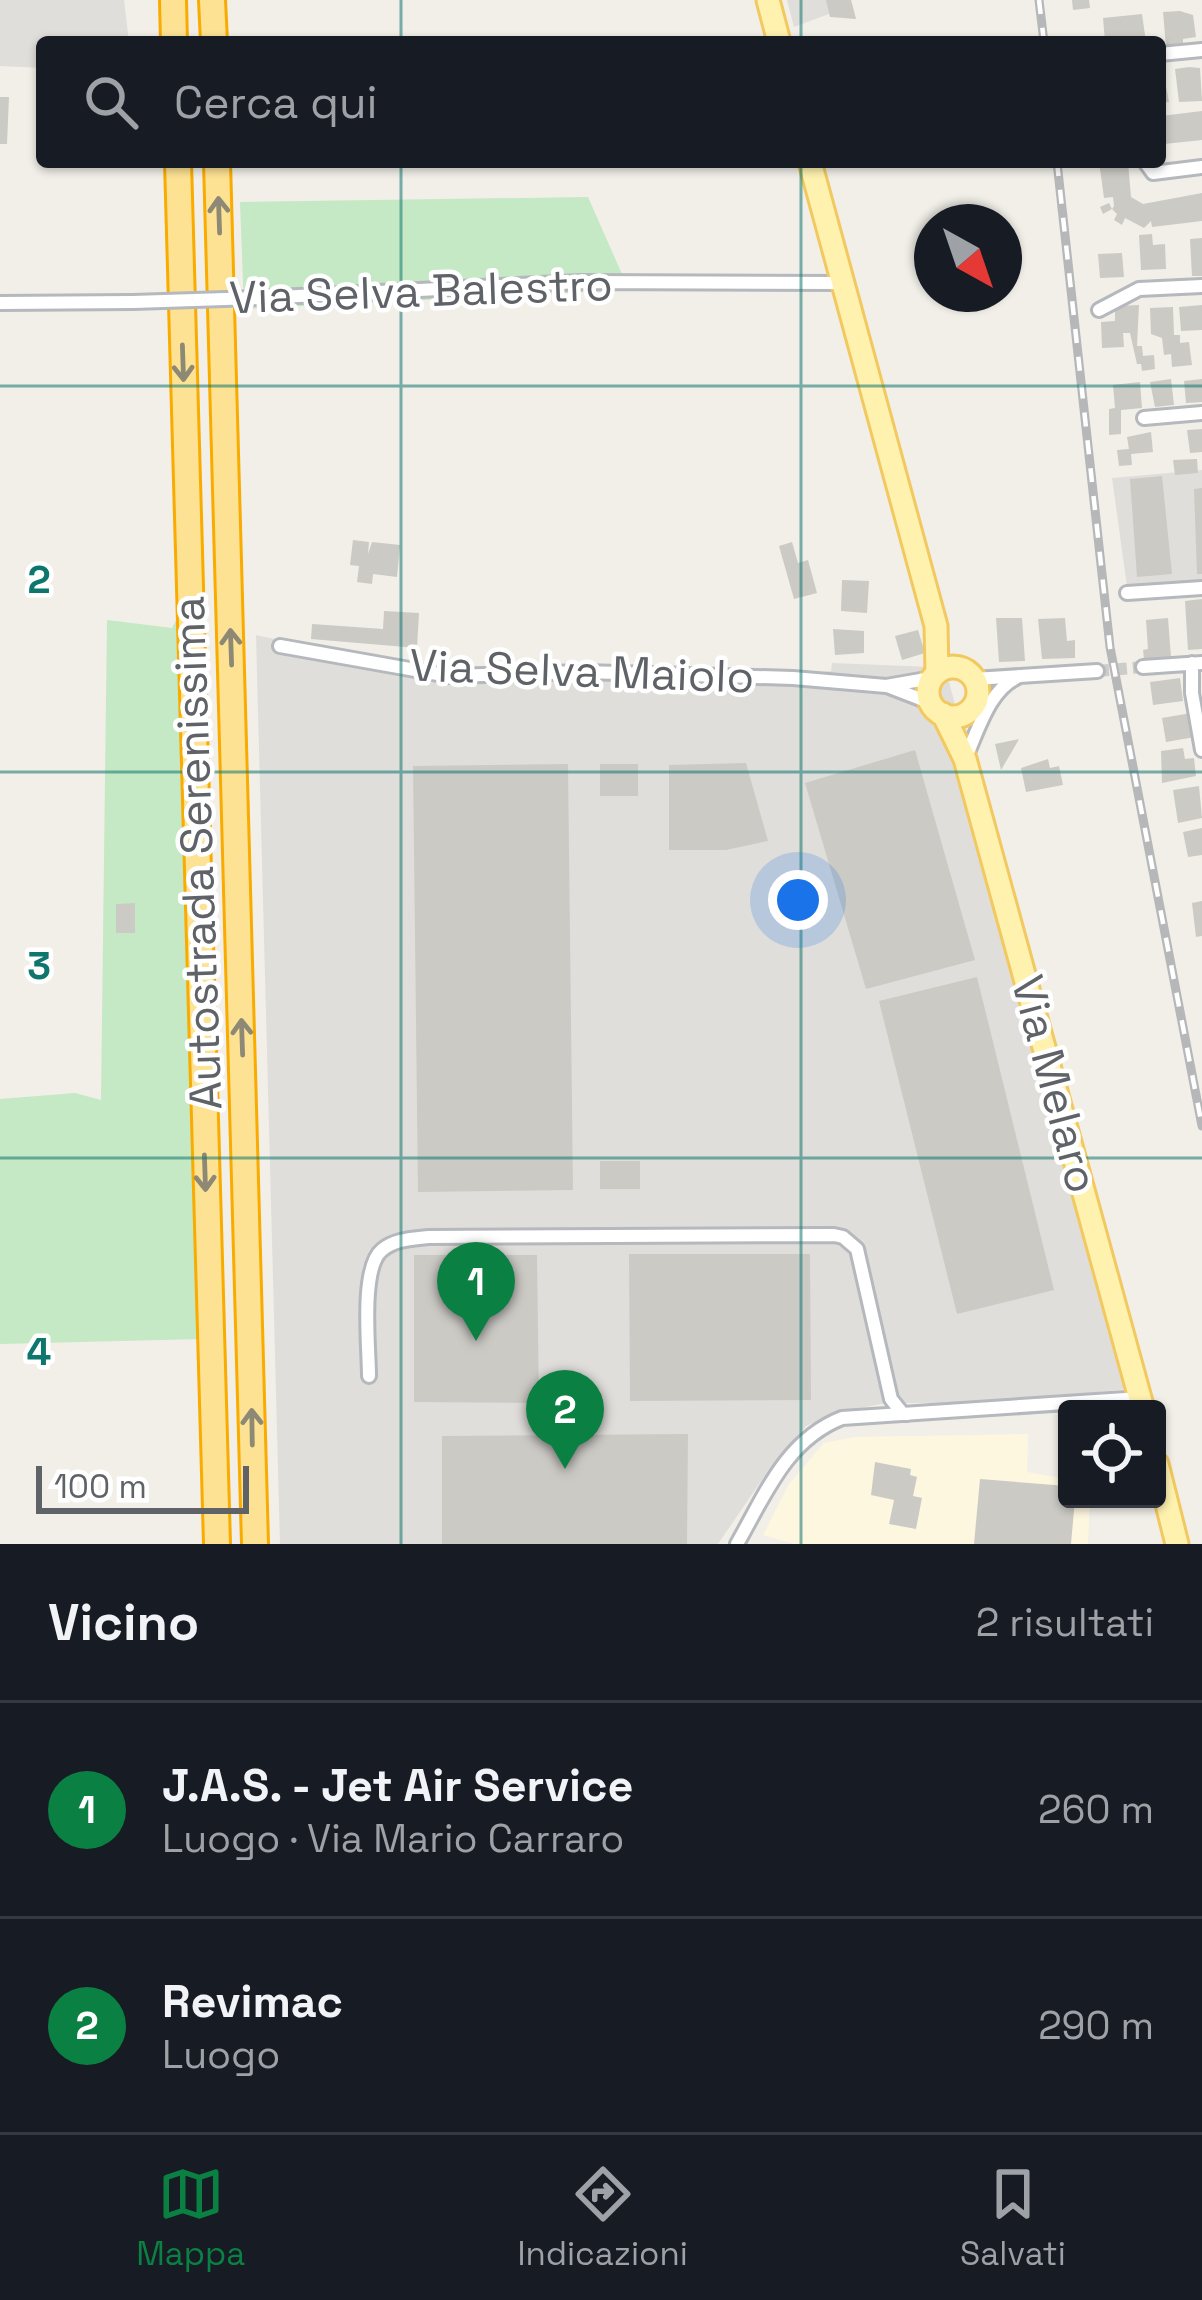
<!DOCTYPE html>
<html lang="it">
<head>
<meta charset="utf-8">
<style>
	:root { --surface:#171b24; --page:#242831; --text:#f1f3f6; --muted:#9ea1a6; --line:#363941; --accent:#0b8043 }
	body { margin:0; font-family:"Space Grotesk",sans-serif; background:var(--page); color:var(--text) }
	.controls { position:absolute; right:36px; bottom:36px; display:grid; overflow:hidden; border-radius:12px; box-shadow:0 3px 9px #0004 }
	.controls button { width:108px; height:108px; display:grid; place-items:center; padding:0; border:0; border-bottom:3px solid var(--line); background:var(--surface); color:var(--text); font:60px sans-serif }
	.compass { position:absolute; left:914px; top:204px; width:108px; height:108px; border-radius:50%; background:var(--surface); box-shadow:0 3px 9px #0004; rotate:140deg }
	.scale { position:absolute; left:36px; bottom:30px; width:213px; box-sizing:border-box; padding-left:12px; border:6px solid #5f6368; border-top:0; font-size:33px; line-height:42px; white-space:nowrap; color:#5f6368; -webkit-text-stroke:9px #fff; paint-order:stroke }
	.you { position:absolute; left:798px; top:900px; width:42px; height:42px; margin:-30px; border:9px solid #fff; border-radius:50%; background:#1a73e8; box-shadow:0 0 0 18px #1a73e833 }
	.badge { display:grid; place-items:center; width:78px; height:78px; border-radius:50%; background:var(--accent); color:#fff; font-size:39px; font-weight:700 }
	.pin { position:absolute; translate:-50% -99px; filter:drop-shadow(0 3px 6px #0008) }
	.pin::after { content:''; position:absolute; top:63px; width:42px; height:36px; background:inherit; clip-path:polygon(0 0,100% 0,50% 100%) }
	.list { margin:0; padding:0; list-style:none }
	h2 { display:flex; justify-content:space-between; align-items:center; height:156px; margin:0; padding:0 48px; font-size:51px }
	h2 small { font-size:39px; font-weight:400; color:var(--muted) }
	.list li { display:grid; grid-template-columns:78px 1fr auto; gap:36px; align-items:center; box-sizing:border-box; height:216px; padding:0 48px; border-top:3px solid var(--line) }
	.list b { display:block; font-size:45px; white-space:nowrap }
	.list p { margin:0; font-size:39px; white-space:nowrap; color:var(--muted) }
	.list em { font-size:39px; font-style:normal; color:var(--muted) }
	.icon { flex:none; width:66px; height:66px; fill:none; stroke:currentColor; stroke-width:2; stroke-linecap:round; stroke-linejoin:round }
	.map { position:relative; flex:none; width:1202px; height:1544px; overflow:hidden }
	.search { position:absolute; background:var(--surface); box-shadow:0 3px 9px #0004; left:36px; right:36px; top:36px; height:132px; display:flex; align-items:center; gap:30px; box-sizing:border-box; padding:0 42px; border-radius:12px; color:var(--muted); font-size:45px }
	.sheet { height:588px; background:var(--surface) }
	nav { display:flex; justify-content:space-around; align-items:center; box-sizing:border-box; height:168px; border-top:3px solid var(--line); background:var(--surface); font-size:33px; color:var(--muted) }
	nav a { display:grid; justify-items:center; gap:6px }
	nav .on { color:var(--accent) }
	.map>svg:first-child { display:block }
	.commercial { fill:#fef7e0 }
	.industrial { fill:#e0deda }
	.green { fill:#c5e8c5 }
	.building { fill:#cccac5 }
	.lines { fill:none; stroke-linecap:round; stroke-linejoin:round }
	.minor-tunnel { stroke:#ccccc8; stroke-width:12; stroke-dasharray:12 6; stroke-linecap:butt }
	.minor-casing { stroke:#b5b8bc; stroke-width:18 }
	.primary-casing { stroke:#f2c960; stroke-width:27 }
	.motorway-casing { stroke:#f9ab00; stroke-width:30 }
	.minor { stroke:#fff; stroke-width:12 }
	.primary { stroke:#fff2af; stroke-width:21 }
	.motorway { stroke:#fde293; stroke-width:24 }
	.rail-casing { stroke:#b6b7b8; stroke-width:9 }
	.rail { stroke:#fff; stroke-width:4.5; stroke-dasharray:14; stroke-linecap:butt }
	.minor-bridge-casing { stroke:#b5b8bc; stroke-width:18; stroke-linecap:butt }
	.minor-bridge { stroke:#fff; stroke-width:12 }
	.oneway { stroke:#8e8975 }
	.grid { fill:none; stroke:#0f766e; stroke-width:3; stroke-opacity:0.55 }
	.labels { text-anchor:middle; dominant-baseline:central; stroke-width:9; stroke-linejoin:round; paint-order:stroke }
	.street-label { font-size:45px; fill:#5f6368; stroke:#fff }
	.grid-label { font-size:39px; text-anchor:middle; font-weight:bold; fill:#0f766e; stroke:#fff; stroke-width:9; stroke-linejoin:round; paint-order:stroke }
</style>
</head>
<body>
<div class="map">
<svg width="1202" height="1544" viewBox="0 0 1202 1544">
	<rect width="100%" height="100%" fill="#f1efe8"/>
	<path class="commercial" d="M1028 1434 1027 1472 1067 1479V1499H1090L1088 1544H795L763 1535 789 1484 824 1443 855 1437Z"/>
	<path class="industrial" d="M0 0H124L129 42H42V68L0 66Z
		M787 0H851L856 19 829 14 794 27Z
		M1202 470V596L1129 601 1112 478Z
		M256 635 436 674 706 683 831 671 832 663 931 667 944 663 1136 1388 991 1403H886L836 1413 806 1426 770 1468 718 1544H280Z"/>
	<path class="green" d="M588 197 629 290 244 309 240 202Z
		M181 611 201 1339 0 1344V1099L75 1093 101 1100 107 620 172 628Z"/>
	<path class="building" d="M826 0H851L856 19 830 17Z
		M1072 0H1089L1090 8 1073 10Z
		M1180 11 1193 15 1196 37 1183 39V46L1166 47 1163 12Z
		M1142 14 1146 42H1105L1103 18Z
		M1189 67 1200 68 1202 101 1179 102 1175 69Z
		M1165 81 1169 102 1160 103V82Z
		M0 97H9L7 144H0Z
		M1202 111V140L1164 144 1161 116Z
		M1099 162H1128L1131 197 1143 204 1202 193V221L1152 227 1151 221 1144 228 1125 218 1122 225 1114 220 1117 214 1112 209 1103 214 1100 207 1109 203 1112 209 1114 206 1113 197 1104 198Z
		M1152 234 1153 245 1165 244 1166 269 1141 270 1139 235Z
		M1202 238V276H1192L1190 239Z
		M1122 253 1124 277 1100 278 1098 254Z
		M1139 305 1137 346H1142L1143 356 1154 355 1155 369 1142 371 1141 364H1137L1130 333H1123L1124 347 1102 348 1101 322 1115 321V306Z
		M1202 305V330L1181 331 1179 307Z
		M1173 307 1174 335H1180V343L1189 342 1192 365 1172 367 1171 354 1164 355 1162 338 1151 334 1150 308Z
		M1171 379 1174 405 1155 407 1150 382Z
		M1202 379V402L1186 403 1184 381Z
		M1140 382 1142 408 1121 410V434L1109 435V409L1115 408 1113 385Z
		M1202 429V452L1190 453 1187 430Z
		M1151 432 1153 452 1131 454 1132 465 1119 466 1117 450 1129 449 1127 437Z
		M1197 459 1198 473 1175 475 1173 460Z
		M1162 476 1172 574 1137 577 1130 479Z
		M1202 488V574H1197L1194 489Z
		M353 540 369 542 368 554 372 542 400 545 397 577 373 574 372 584 357 582 359 566 350 565Z
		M792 542 798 563 808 560 817 593 794 599 779 546Z
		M842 580 869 581 867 613 841 611Z
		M1202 599V649L1188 650 1185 601Z
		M384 611 419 613 417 648 311 639 312 624 383 629Z
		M996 618H1022L1025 661 999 662Z
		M1065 618 1067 641 1075 640V658L1042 659 1038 619Z
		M1168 618 1171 657 1144 659 1143 650 1148 649 1146 620Z
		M833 629 864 631V653L835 655Z
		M918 630 925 653 902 660 895 636Z
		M1180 678 1183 701 1153 705 1150 682Z
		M1191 713 1195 737 1166 742 1162 718Z
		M1019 739 1011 753 1001 770 995 744Z
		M1183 748 1185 759 1194 758 1196 776 1162 783 1161 751Z
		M915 750 975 960 866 989 805 783Z
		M1048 759 1050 768 1059 766 1063 785 1026 792 1021 768Z
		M746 763 768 841 726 850H669V765Z
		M568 764 573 1190 418 1192 413 766Z
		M600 764H638V796H600Z
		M1199 786 1202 818 1178 823 1173 790Z
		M1202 828V855L1188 857 1183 832Z
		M1202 901V936L1196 937 1192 903Z
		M135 903V933H116V904Z
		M977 977 1054 1290 957 1314 879 1001Z
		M600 1161H640V1189H600Z
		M629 1254H810L811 1400 630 1401Z
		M414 1255H537L539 1403 414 1402Z
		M688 1434 687 1544H442V1436Z
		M875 1462 911 1469 910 1475 917 1477 913 1496 922 1498 916 1529 889 1524 894 1500 871 1495Z
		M980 1479 1067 1486V1499H1075L1071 1544H974Z"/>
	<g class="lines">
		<path class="minor-tunnel" d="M1097 671 1143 667"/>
		<g class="minor-casing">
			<path id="minor" d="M1160 54 1202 50
				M1145 162 1153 173 1202 167
				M258 298 581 282 842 283
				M0 303 133 302
				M1099 310 1139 289 1202 286
				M1144 418 1202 413
				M1127 593 1202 588
				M280 646 449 676 584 672 793 678 886 686 932 678
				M1192 663V693L1202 750
				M1143 667 1202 663
				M974 679 1097 671
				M887 686 931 703
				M965 759C978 731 989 688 1020 676
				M369 1376C369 1348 360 1268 382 1250 395 1239 412 1239 429 1237L834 1235 843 1237 857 1249 891 1399 903 1414H908
				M737 1544C765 1495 786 1440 842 1418L1141 1398"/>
		</g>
		<g class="primary-casing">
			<path id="primary" d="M768 0 779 42
				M810 162 936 626 937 673
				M928 692a25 25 0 1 1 50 0a25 25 0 1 1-50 0Z
				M943 714 965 759 1143 1409
				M1157 1464 1177 1544"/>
		</g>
		<g class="motorway-casing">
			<path id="motorway" d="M173 0 174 42
				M212 0 214 42
				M178 162 217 1544
				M217 162 255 1544"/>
		</g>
		<use href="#minor" class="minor"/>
		<use href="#primary" class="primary"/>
		<use href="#motorway" class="motorway"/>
		<g class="rail-casing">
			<path id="rail" d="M1039 0 1044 42
				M1057 162 1110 647 1202 1126"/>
		</g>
		<use href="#rail" class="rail"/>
		<g class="minor-bridge-casing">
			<path id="minor-bridge" d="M133 302 258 298"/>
		</g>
		<use href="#minor-bridge" class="minor-bridge"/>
	</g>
	<defs><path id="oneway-shaft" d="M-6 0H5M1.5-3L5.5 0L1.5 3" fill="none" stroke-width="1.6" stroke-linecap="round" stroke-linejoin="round" transform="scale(3)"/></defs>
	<g class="oneway">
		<use href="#oneway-shaft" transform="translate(219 215) rotate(-92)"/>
		<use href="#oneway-shaft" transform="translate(183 363) rotate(88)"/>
		<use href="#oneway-shaft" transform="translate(231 647) rotate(-92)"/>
		<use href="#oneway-shaft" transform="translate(242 1037) rotate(-92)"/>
		<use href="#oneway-shaft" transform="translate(205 1173) rotate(88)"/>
		<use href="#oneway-shaft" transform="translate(252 1427) rotate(-91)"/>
	</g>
	<path class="grid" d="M401 0V42M801 0V42M401 162V1544M801 162V1544M0 386H1202M0 772H1202M0 1158H1202"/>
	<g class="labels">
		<g class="street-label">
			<text transform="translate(421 291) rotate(-2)">Via Selva Balestro</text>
			<text transform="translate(582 671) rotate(2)">Via Selva Maiolo</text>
			<text transform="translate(197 853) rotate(-92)">Autostrada Serenissima</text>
			<text transform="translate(1055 1084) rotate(75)">Via Melaro</text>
		</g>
	</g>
	<g class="grid-label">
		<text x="39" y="593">2</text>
		<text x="39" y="979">3</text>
		<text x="39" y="1365">4</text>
	</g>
</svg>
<div class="controls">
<button><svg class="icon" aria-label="locate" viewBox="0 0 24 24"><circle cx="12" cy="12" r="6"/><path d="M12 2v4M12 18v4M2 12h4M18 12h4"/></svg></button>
</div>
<svg class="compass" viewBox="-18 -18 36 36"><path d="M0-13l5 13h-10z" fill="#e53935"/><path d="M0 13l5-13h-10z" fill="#9ea1a6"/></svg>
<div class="scale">100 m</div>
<div class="you"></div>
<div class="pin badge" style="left:476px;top:1341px">1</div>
<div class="pin badge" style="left:565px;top:1469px">2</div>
<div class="search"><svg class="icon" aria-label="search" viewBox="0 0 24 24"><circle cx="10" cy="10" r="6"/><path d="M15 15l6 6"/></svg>Cerca qui</div>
</div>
<section class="sheet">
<h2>Vicino<small>2 risultati</small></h2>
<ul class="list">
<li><span class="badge">1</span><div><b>J.A.S. - Jet Air Service</b><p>Luogo · Via Mario Carraro</p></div><em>260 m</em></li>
<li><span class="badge">2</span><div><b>Revimac</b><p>Luogo</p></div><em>290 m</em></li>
</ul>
</section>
<nav>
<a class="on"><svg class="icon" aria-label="map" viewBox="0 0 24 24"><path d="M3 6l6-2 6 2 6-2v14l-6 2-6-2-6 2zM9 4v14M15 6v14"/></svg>Mappa</a>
<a><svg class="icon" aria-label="directions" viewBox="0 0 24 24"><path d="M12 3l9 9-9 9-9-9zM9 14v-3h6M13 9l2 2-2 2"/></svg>Indicazioni</a>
<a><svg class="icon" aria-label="saved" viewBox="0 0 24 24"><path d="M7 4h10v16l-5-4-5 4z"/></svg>Salvati</a>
</nav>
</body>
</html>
